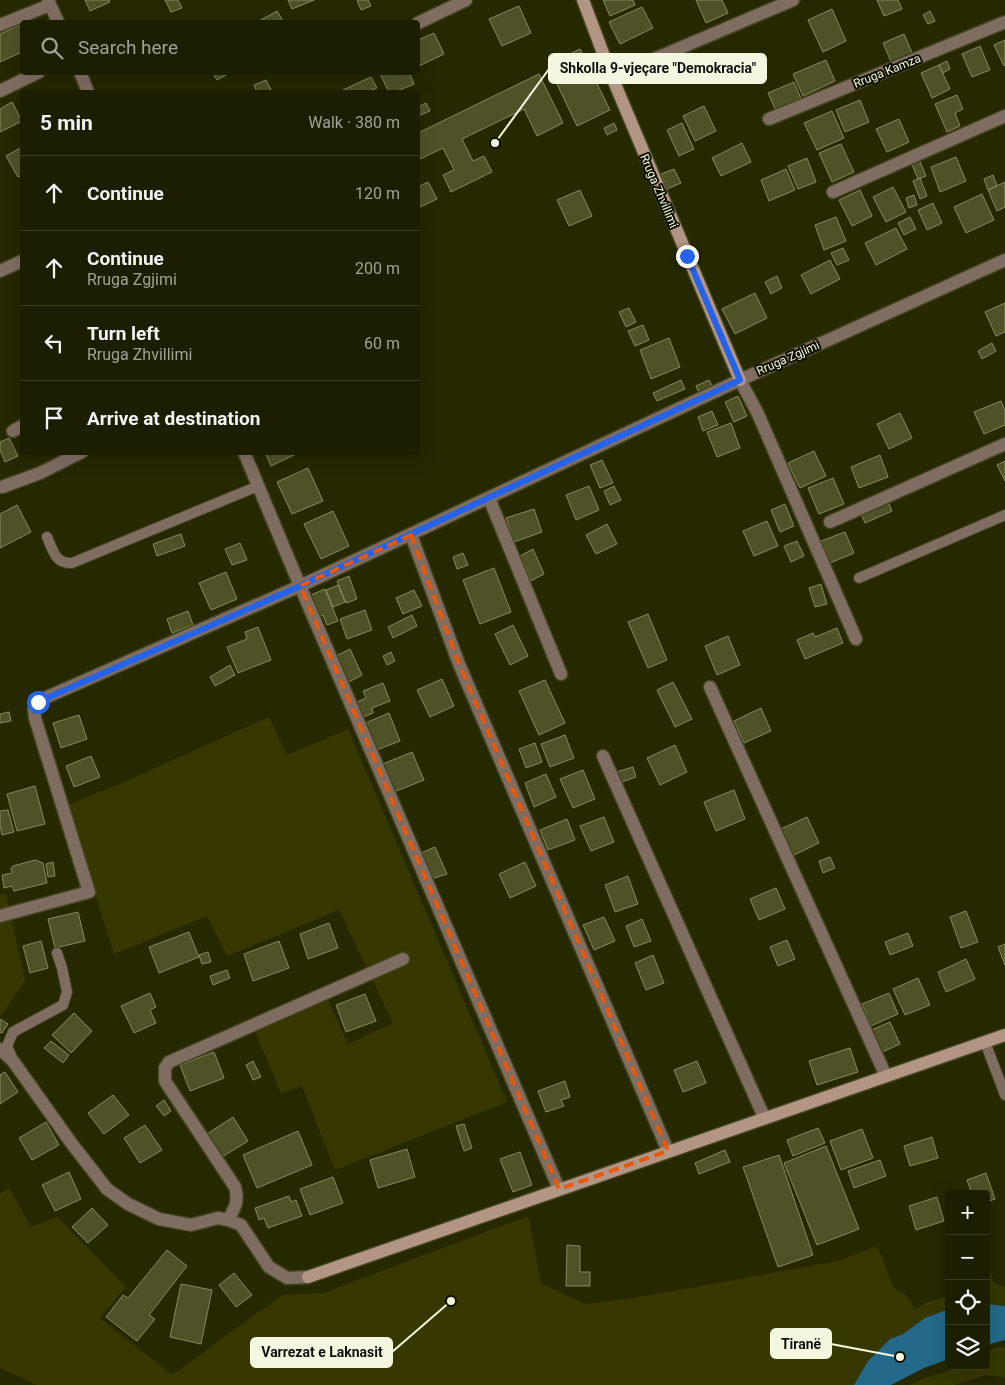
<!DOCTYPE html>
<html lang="en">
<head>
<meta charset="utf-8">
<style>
	:root { --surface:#1c1e00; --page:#292b0f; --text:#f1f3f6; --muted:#a0a299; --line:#3a3c22 }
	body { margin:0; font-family:Roboto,sans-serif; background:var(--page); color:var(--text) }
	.controls { position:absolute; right:15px; bottom:15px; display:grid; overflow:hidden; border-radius:5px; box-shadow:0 5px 20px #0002 }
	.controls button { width:45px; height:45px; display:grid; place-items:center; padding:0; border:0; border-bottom:1px solid var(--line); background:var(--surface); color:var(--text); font:25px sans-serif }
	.stop { position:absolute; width:15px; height:15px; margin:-11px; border:4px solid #2563eb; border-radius:50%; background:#fff }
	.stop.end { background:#2563eb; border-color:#fff; box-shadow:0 1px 5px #0008 }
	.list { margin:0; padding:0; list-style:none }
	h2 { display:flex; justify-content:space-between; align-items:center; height:65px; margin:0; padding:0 20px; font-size:21px }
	h2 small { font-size:16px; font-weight:400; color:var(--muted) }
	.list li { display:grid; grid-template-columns:32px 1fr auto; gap:15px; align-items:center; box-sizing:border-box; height:75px; padding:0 20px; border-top:1px solid var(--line) }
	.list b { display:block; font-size:19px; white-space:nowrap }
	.list p { margin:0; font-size:16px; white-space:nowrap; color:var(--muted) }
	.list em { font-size:16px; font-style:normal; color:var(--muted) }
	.icon { flex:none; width:28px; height:28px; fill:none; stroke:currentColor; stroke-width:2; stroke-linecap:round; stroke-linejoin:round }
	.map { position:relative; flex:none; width:1005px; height:1385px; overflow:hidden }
	.search { position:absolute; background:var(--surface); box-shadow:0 5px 20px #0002; left:20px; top:20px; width:400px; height:55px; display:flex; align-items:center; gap:12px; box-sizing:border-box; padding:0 18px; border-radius:5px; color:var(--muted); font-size:19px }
	.panel { position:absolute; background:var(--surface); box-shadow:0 5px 20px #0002; left:20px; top:90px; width:400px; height:365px; border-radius:5px }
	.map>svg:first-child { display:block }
	.green { fill:#363800 }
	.water { fill:#24698a }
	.building { fill:#4f5227; stroke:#868a5d }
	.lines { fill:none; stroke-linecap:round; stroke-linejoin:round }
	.lane-casing { stroke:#43451f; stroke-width:12 }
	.street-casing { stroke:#43451f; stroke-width:15 }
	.secondary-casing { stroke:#43451f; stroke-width:15 }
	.lane { stroke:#7f6d62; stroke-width:10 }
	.street { stroke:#7f6d62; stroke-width:12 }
	.secondary { stroke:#b39584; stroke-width:12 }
	.route { stroke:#2563eb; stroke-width:6 }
	.marked { fill:none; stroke:#e8590c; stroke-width:4; stroke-dasharray:10 6; stroke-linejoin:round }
	.labels { text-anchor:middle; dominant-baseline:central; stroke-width:4; stroke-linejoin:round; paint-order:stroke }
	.street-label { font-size:12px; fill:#f4f7df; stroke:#0f1002 }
	.leader { fill:none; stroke:#f4f7df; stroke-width:2 }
	.callout-dot { fill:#f4f7df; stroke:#0f1002; stroke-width:2 }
	.callout { fill:#f4f7df; stroke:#f4f7df; stroke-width:2 }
	.callout-label { font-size:14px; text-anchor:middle; font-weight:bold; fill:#111 }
</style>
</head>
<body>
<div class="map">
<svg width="1005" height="1385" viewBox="0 0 1005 1385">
	<rect width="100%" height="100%" fill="#262800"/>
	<path class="green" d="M269 717 287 755 348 729 507 1102 335 1170 302 1086 281 1093 255 1032 328 1000 348 1044 393 1023 339 910 227 956 207 916 114 954 67 805 117 785Z
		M6 894 25 981 2 1015 0 1014V895Z
		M9 1188 31 1227 57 1217 126 1287 100 1318 172 1375 282 1295 323 1293 528 1216 541 1283 585 1304 634 1298 838 1261 877 1246 894 1289C905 1294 911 1298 914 1310L929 1301 949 1296V1309L925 1318 903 1334 890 1339 870 1360 854 1385H37L0 1368V1193Z
		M986 1261 994 1283 1005 1287V1306L986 1304Z
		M1005 1347V1377L985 1375 954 1385H910L923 1379 952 1370 959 1366H986V1352L995 1348Z"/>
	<path class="water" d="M986 1304 1005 1306V1340L986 1345Z
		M949 1309V1359L924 1368 891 1385H854L868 1361 890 1339 903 1334 925 1318Z"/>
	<path class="building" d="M85 0H109L110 2 90 11Z
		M165 0H178L182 8 171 12Z
		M288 0H314L292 9Z
		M357 0H368L371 6 361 10Z
		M603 0H633L635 5 610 16Z
		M696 0H722L728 13 706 23Z
		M877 0H898L902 9 884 16Z
		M519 6 531 33 502 46 489 19Z
		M642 7 653 28 620 44 609 22Z
		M832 9 846 41 823 52 808 20Z
		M277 11 283 21 280 22H260L259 21Z
		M930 11 935 21 928 24 923 15Z
		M22 24V52L0 62V34Z
		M434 33 444 54 419 66 418 62V40Z
		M904 34 913 55 892 64 883 43Z
		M1005 40V65L1004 66 994 45Z
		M980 46 990 70 972 77 962 54Z
		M580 49 610 110 577 126 548 65Z
		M826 60 835 81 803 96 793 74Z
		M947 61 950 69 943 73 939 65Z
		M939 65 950 89 932 98 921 73Z
		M212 72H225L226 75 217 80Z
		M379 72H409L414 84 395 92H389Z
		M539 74 563 123 537 136 524 109 462 139 473 161 484 156 492 172 451 192 443 175 454 170 443 148 418 160V133Z
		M371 77 377 88 367 92H344L343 90Z
		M266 80 271 90 264 92H257L254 85Z
		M794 82 802 101 777 113 768 93Z
		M957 95 963 109 955 113 960 126 947 132 935 104Z
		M860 100 869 122 845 132 836 110Z
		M12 102 22 121 0 132V109Z
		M426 103 430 111 418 116V107Z
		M704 106 716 131 695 141 683 116Z
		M832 111 844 138 817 150 804 123Z
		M899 119 909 142 887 152 876 129Z
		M614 123 617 130 607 135 604 128Z
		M682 123 694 149 679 156 667 130Z
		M742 143 751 162 721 176 712 158Z
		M841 144 854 172 832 182 819 153Z
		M22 147V175L18 177 6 156Z
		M956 157 966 181 940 192 931 167Z
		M807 158 816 182 798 189 788 166Z
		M919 159 926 176 918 179 911 162Z
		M674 169 681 183 667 189 661 174Z
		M786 169 795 190 769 201 761 180Z
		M993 175 997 186 988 190 984 179Z
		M920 178 927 196 920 199 913 181Z
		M428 182 437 199 418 208V187Z
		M1005 182V207L997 211 988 190Z
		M893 187 906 212 886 222 873 197Z
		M580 190 592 216 569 226 557 200Z
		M860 190 872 216 852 226 839 200Z
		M982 194 994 220 966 233 954 207Z
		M914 195 917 205 909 208 906 198Z
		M933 203 942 223 927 230 918 210Z
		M836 217 846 241 824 250 815 225Z
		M910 217 916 229 904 235 898 223Z
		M896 228 907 249 876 265 865 243Z
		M843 248 849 260 837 265 831 253Z
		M830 260 840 279 811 294 801 275Z
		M777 276 782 288 771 294 765 282Z
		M755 293 767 318 735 334 722 309Z
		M1005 303V332L996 336 985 312Z
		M629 308 636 322 626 327 619 312Z
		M643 325 649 340 635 346 628 331Z
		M669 338 680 367 651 379 640 350Z
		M992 343 996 351 982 359 978 351Z
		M681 380 685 389 657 401 653 393Z
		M709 380 713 387 699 393 696 386Z
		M738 396 747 416 734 422 725 402Z
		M1001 401 1005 411V425L984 434 974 412Z
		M712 411 718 425 703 431 698 417Z
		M900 413 912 438 889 449 877 424Z
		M731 423 740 448 717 457 707 432Z
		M9 438 18 456 5 462 0 450V442Z
		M814 451 826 476 800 488 788 463Z
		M265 452H298V453L271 466Z
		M880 455 888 477 859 488 851 467Z
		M602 460 613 483 600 488 590 465Z
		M1005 461V481L997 465Z
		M308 468 323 501 292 514 277 482Z
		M833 478 844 504 819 514 808 488Z
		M589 486 599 510 576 520 566 495Z
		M614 486 621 500 610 505 604 491Z
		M888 502 892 511 865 523 861 514Z
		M785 504 794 526 780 532 771 510Z
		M17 505 31 532 0 548V514Z
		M534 509 542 532 514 542 506 518Z
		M333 511 349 546 321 559 304 524Z
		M767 521 778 546 754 556 743 531Z
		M607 524 617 544 596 554 586 535Z
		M845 532 854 553 830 563 821 541Z
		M181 534 185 546 157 556 153 544Z
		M797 541 804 556 791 562 784 546Z
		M240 543 247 560 232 565 225 549Z
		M533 549 544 574 531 581 520 556Z
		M463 553 468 565 457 569 453 557Z
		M494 568 511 612 480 624 463 580Z
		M226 572 237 599 211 610 199 583Z
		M349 576 357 599 346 603 337 581Z
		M821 584 827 604 815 607 809 588Z
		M338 585 345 602 333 607 326 590Z
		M325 589 338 621 327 625 323 615 319 617 306 597Z
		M414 590 422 606 403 614 396 598Z
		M365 610 372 630 347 639 340 619Z
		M188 611 193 625 172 633 167 619Z
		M648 614 667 660 648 668 628 622Z
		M412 615 417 626 393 638 388 627Z
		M513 625 528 656 510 665 495 634Z
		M258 627 271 660 238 673 227 647 247 639 245 632Z
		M837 628 843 643 805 659 797 640 813 633 815 637Z
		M728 636 740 665 717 675 705 646Z
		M350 649 362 675 347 683 334 657Z
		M391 652 395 661 387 665 383 656Z
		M230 665 235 675 215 686 210 677Z
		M442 679 454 706 430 717 417 690Z
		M545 680 565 723 539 735 519 691Z
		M673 682 692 719 675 727 657 690Z
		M383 683 390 701 372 708 373 713 359 719 353 704 366 698 363 691Z
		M761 708 771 731 744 743 734 721Z
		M9 712 11 721 0 723V714Z
		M389 713 400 741 374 751 363 724Z
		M79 715 87 739 61 748 53 723Z
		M565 735 574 758 550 767 541 744Z
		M535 743 542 762 526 768 519 749Z
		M675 745 687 772 660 785 647 758Z
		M412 752 424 780 394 792 383 764Z
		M91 756 100 777 74 787 66 766Z
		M633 767 636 777 619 783 616 772Z
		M583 770 595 799 573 808 560 779Z
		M546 774 556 797 534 807 525 783Z
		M35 786 45 824 17 831 7 794Z
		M734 790 745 819 716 831 704 802Z
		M8 810 14 832 2 835 0 825V811Z
		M604 817 614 842 591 851 580 826Z
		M807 817 819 843 792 856 779 830Z
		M567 819 575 840 548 850 540 830Z
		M435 847 447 874 431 879 421 853Z
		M830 857 835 868 823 873 819 861Z
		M35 860 43 863 47 883 14 891 12 886 4 888 2 875 12 873 11 869 13 866Z
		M53 862 55 876 48 877 46 864Z
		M525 862 536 886 510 898 499 874Z
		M628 876 638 904 615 912 605 885Z
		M776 888 785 909 759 920 750 899Z
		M966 911 978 942 961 948 950 917Z
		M78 912 85 941 55 948 48 919Z
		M604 917 615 941 594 950 583 925Z
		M642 919 651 941 634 947 626 926Z
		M329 923 338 948 308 959 300 934Z
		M189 932 199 957 159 973 149 947Z
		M908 933 913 946 890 955 885 942Z
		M787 940 795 959 778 966 770 947Z
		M41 941 48 968 30 973 23 946Z
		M279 941 289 968 253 981 244 954Z
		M1005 944V965L998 947Z
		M208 952 211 962 202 964 199 955Z
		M653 955 664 983 646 990 635 963Z
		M966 959 975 979 946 992 938 972Z
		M227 970 230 978 213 985 210 976Z
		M918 978 930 1005 905 1015 893 989Z
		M150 993 156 1007 150 1010 156 1023 134 1033 121 1006Z
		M889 993 898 1014 871 1026 862 1004Z
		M365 994 376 1021 346 1032 336 1005Z
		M74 1013 92 1031 71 1053 52 1035Z
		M0 1019 8 1024 2 1033 0 1032Z
		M890 1022 900 1044 880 1053 869 1031Z
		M51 1041 69 1055 63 1063 44 1048Z
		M850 1048 858 1072 817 1085 809 1061Z
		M214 1052 224 1078 190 1091 180 1065Z
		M253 1061 261 1077 253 1080 246 1065Z
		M697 1061 706 1083 683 1092 674 1070Z
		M5 1072 18 1092 0 1104V1075Z
		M565 1081 570 1097 561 1100 564 1106 546 1112 538 1091Z
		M113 1095 129 1115 104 1134 88 1113Z
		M164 1100 171 1111 164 1116 156 1106Z
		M233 1117 248 1141 222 1157 207 1134Z
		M46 1122 59 1145 32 1160 19 1138Z
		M464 1124 472 1148 464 1151 456 1126Z
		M145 1125 162 1150 140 1163 124 1138Z
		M818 1128 825 1143 793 1156 787 1140Z
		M862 1129 873 1158 841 1170 830 1141Z
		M298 1131 312 1165 257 1188 243 1155Z
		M932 1137 938 1158 910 1166 904 1146Z
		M826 1146 859 1229 817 1245 784 1163Z
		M407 1149 415 1177 378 1188 370 1160Z
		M725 1150 730 1162 699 1174 695 1163Z
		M520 1152 532 1185 513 1192 500 1159Z
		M779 1155 813 1255 778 1267 743 1167Z
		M880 1160 886 1176 854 1188 848 1171Z
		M69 1172 81 1199 55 1211 42 1185Z
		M986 1173 995 1199 986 1202V1194H972L967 1180Z
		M333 1177 343 1203 310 1215 300 1189Z
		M289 1196 291 1202 296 1200 302 1216 268 1228 264 1218 259 1220 255 1208Z
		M937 1197 944 1221 916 1230 909 1206Z
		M92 1208 108 1225 88 1243 72 1227Z
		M567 1245 580 1246V1272H590V1286H566Z
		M167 1250 187 1266 149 1315 155 1319 137 1341 106 1317 123 1295 128 1298Z
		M234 1273 252 1295 236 1307 219 1285Z
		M181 1284 212 1290 201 1344 170 1337Z"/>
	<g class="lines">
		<g class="lane-casing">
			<path id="lane" d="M47 537C53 550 55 564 72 563L258 486
				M859 578 1005 515
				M985 1042 1005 1095
				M13 1060 7 1046 13 1032 63 1005 67 992 62 968 57 953"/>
		</g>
		<g class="street-casing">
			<path id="street" d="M48 0 58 22
				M418 23 466 0
				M0 25 50 5
				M80 72 88 92
				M612 77 793 0
				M0 91 39 72
				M769 119 1005 22
				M833 192 1005 116
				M0 271 22 261
				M740 380 758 414 856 639
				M13 431 22 426
				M244 452 300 586 559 1189
				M2 487 40 473 82 452
				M489 498 561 674
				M830 522 1005 444
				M411 535 459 664 668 1151
				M710 687 886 1076
				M603 756 764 1117
				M0 916 89 892 35 718 34 709 38 701 300 586 740 380 1005 260
				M0 1049 13 1061 72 1144 107 1189 128 1204 159 1219 191 1225 218 1218 228 1220 241 1225 269 1267 287 1278 308 1277
				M228 1220C235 1208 239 1201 235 1187L165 1081V1068L169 1062 403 959"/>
		</g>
		<g class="secondary-casing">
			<path id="secondary" d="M583 0 612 77 740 380
				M308 1277 1005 1035"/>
		</g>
		<use href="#lane" class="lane"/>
		<use href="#street" class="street"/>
		<use href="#secondary" class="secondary"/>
	</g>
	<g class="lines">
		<path class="route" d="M38 702 300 586 740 380 687 256"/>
	</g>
	<path class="marked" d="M411 535 459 664 668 1151 559 1189 300 586Z"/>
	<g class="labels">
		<g class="street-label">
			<text transform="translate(887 71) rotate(-22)">Rruga Kamza</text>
			<text transform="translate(659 191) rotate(67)">Rruga Zhvillimi</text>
			<text transform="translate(788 358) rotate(-24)">Rruga Zgjimi</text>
		</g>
	</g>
	<path class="leader" d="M495 143L549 69M900 1357L831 1344M451 1301L392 1352"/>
	<g class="callout-dot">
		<circle cx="495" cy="143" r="5"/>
		<circle cx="900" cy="1357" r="5"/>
		<circle cx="451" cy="1301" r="5"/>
	</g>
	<g class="callout">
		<rect x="549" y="54" width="217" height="29" rx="5"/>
		<rect x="771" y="1329" width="60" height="29" rx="5"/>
		<rect x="251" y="1338" width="141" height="29" rx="5"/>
	</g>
	<g class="callout-label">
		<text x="658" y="73">Shkolla 9-vjeçare "Demokracia"</text>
		<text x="801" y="1349">Tiranë</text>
		<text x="322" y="1357">Varrezat e Laknasit</text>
	</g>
</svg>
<div class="controls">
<button>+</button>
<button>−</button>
<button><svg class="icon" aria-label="locate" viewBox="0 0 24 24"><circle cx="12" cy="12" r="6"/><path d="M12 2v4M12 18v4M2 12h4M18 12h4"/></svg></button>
<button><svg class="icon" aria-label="layers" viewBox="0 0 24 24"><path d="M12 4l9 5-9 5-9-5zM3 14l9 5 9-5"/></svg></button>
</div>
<div class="stop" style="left:38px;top:702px"></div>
<div class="stop end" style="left:687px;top:256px"></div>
<div class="search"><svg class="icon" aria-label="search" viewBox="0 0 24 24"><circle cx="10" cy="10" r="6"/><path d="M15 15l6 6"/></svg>Search here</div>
<section class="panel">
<h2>5 min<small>Walk · 380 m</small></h2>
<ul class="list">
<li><svg class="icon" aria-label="ahead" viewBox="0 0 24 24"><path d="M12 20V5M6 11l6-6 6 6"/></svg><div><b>Continue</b></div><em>120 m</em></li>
<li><svg class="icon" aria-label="ahead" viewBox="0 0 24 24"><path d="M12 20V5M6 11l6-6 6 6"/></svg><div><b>Continue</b><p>Rruga Zgjimi</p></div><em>200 m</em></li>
<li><svg class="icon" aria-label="left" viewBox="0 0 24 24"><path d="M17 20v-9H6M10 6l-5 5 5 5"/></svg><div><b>Turn left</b><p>Rruga Zhvillimi</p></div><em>60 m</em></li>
<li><svg class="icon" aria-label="arrive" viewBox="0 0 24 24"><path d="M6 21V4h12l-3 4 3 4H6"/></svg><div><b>Arrive at destination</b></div></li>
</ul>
</section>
</div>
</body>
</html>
